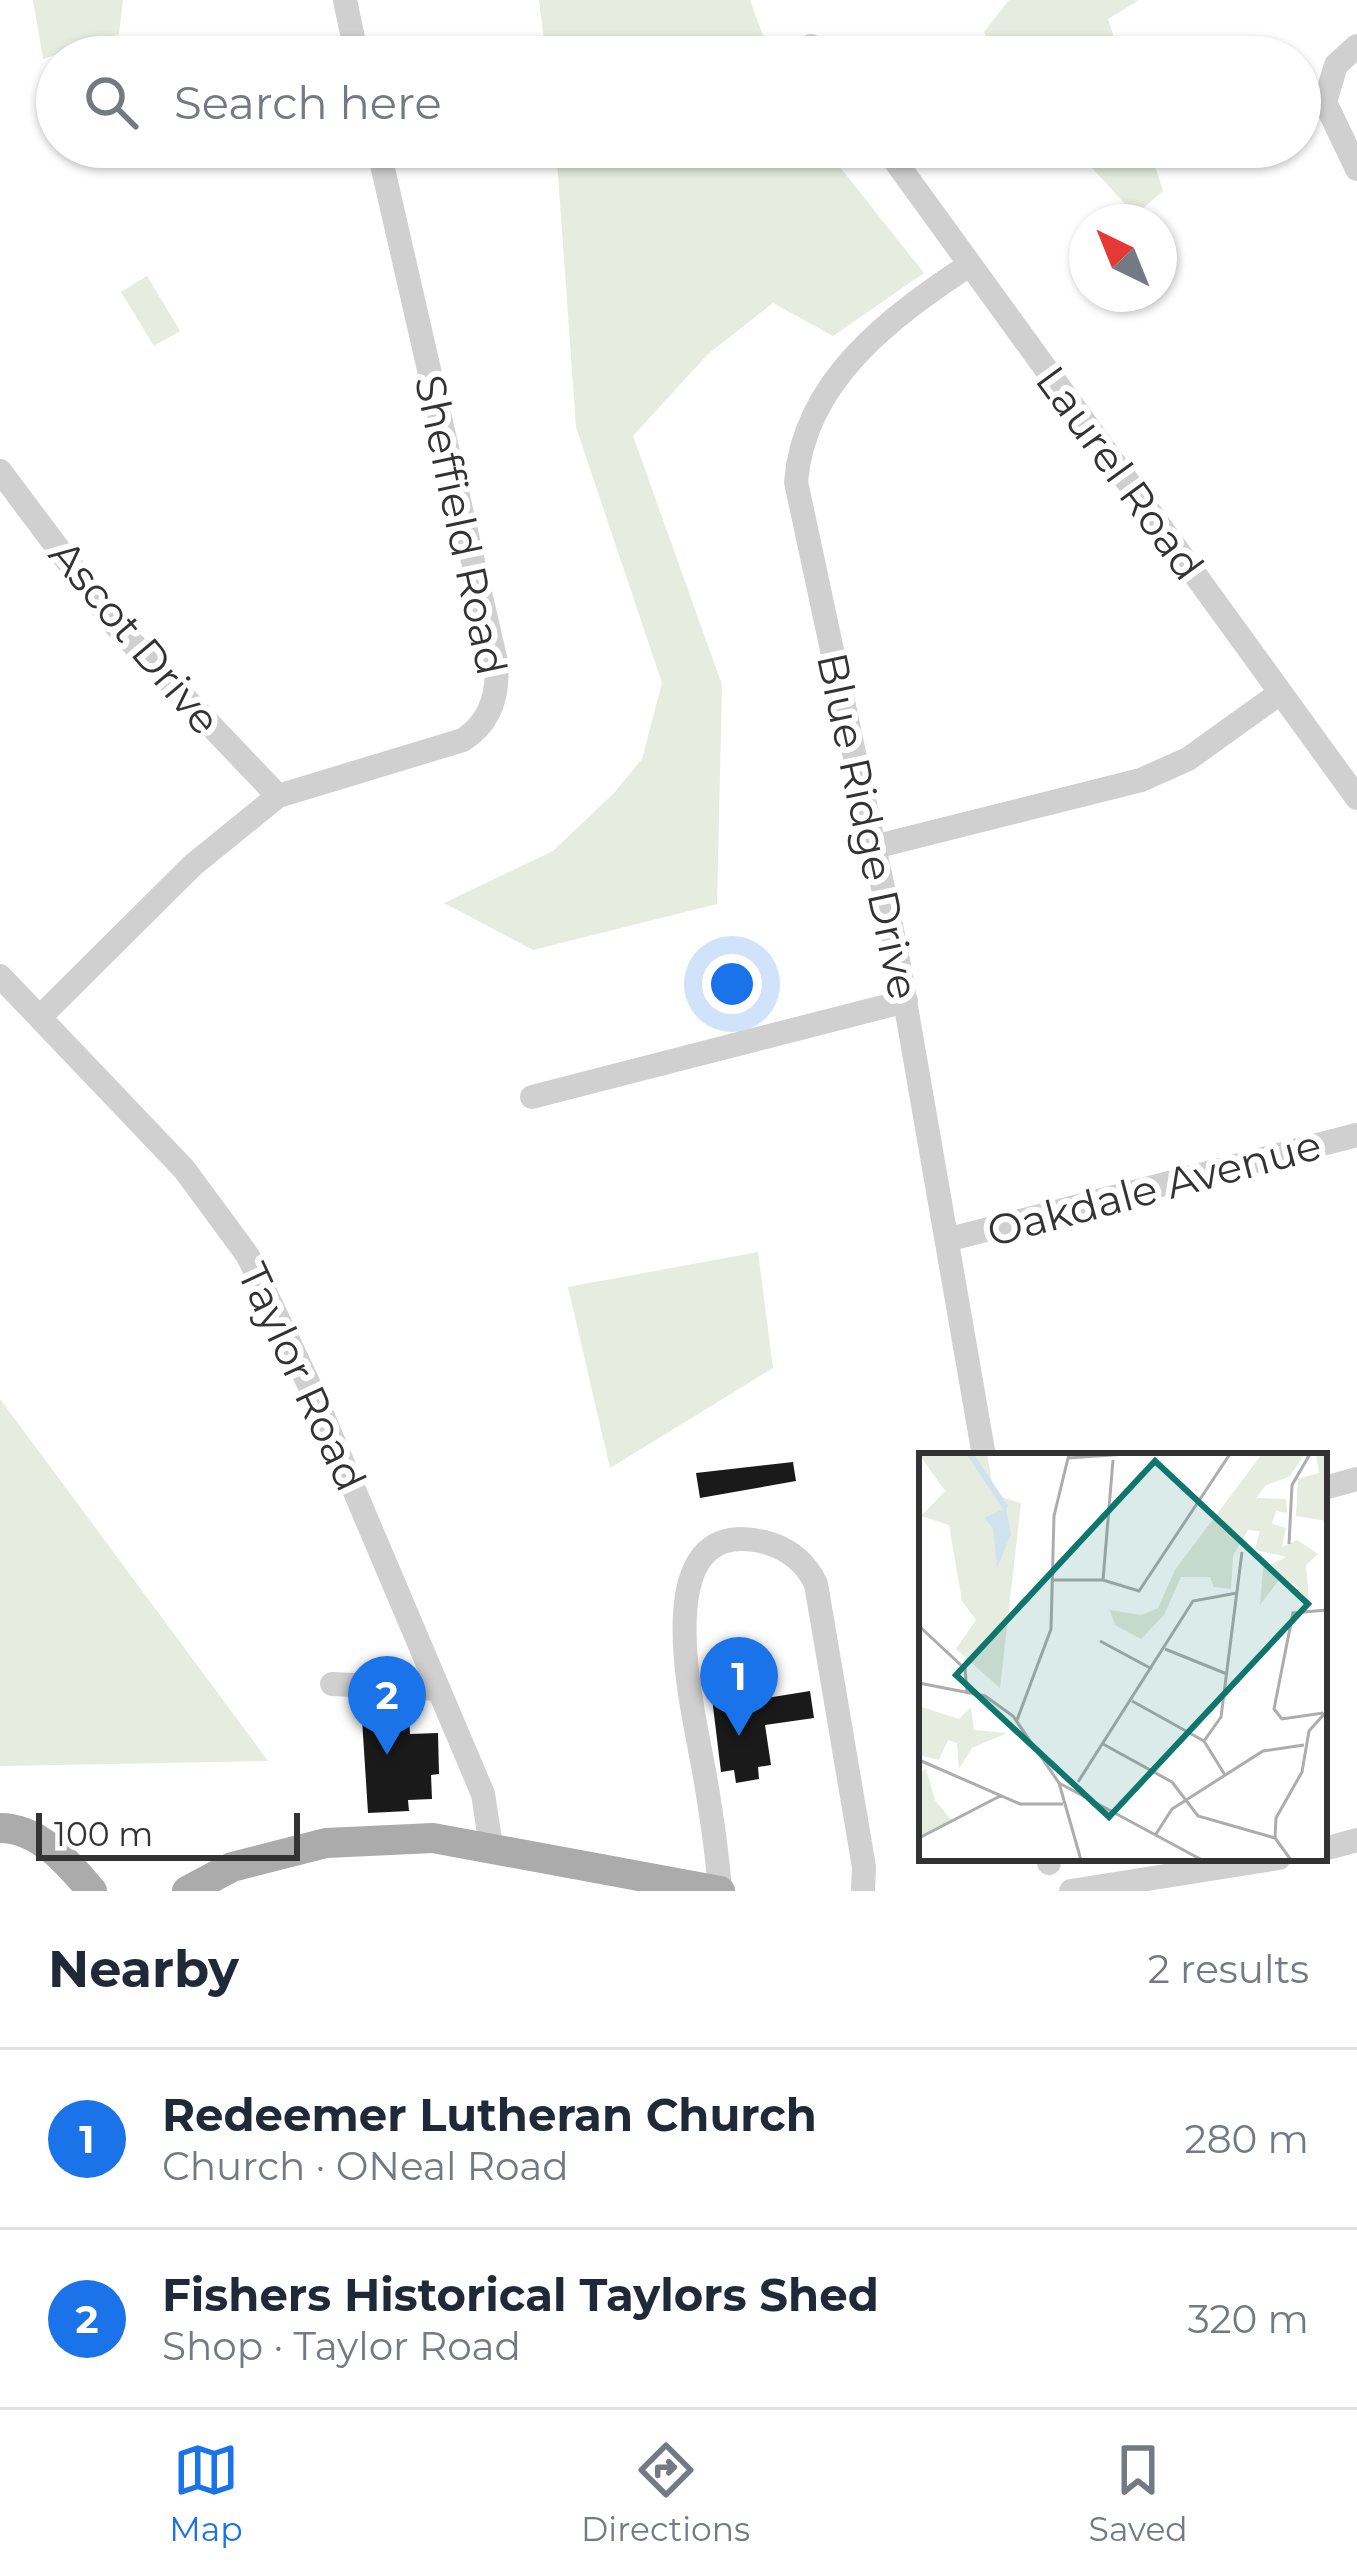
<!DOCTYPE html>
<html lang="en">
<head>
<meta charset="utf-8">
<style>
	:root { --surface:#fff; --page:#f2f2f3; --text:#1f2937; --muted:#747a83; --line:#e0e1e3; --accent:#1a73e8 }
	body { margin:0; font-family:Montserrat,sans-serif; background:var(--page); color:var(--text) }
	.compass { position:absolute; left:1069px; top:204px; width:108px; height:108px; border-radius:50%; background:var(--surface); box-shadow:0 3px 9px #0004; rotate:317deg }
	.scale { position:absolute; left:36px; bottom:30px; width:264px; box-sizing:border-box; padding-left:12px; border:6px solid #333; border-top:0; font-size:33px; line-height:42px; white-space:nowrap; color:#333; -webkit-text-stroke:9px #fff; paint-order:stroke }
	.you { position:absolute; left:732px; top:984px; width:42px; height:42px; margin:-30px; border:9px solid #fff; border-radius:50%; background:#1a73e8; box-shadow:0 0 0 18px #1a73e833 }
	.badge { display:grid; place-items:center; width:78px; height:78px; border-radius:50%; background:var(--accent); color:#fff; font-size:39px; font-weight:700 }
	.pin { position:absolute; translate:-50% -99px; filter:drop-shadow(0 3px 6px #0008) }
	.pin::after { content:''; position:absolute; top:63px; width:42px; height:36px; background:inherit; clip-path:polygon(0 0,100% 0,50% 100%) }
	.list { margin:0; padding:0; list-style:none }
	h2 { display:flex; justify-content:space-between; align-items:center; height:156px; margin:0; padding:0 48px; font-size:51px }
	h2 small { font-size:39px; font-weight:400; color:var(--muted) }
	.list li { display:grid; grid-template-columns:78px 1fr auto; gap:36px; align-items:center; box-sizing:border-box; height:180px; padding:0 48px; border-top:3px solid var(--line) }
	.list b { display:block; font-size:45px; white-space:nowrap }
	.list p { margin:0; font-size:39px; white-space:nowrap; color:var(--muted) }
	.list em { font-size:39px; font-style:normal; color:var(--muted) }
	.icon { flex:none; width:66px; height:66px; fill:none; stroke:currentColor; stroke-width:2; stroke-linecap:round; stroke-linejoin:round }
	.map { position:relative; flex:none; width:1357px; height:1891px; overflow:hidden }
	.search { position:absolute; background:var(--surface); box-shadow:0 3px 9px #0004; left:36px; right:36px; top:36px; height:132px; display:flex; align-items:center; gap:30px; box-sizing:border-box; padding:0 42px; border-radius:66px; color:var(--muted); font-size:45px }
	.sheet { height:516px; background:var(--surface) }
	nav { display:flex; justify-content:space-around; align-items:center; box-sizing:border-box; height:168px; border-top:3px solid var(--line); background:var(--surface); font-size:33px; color:var(--muted) }
	nav a { display:grid; justify-items:center; gap:6px }
	nav .on { color:var(--accent) }
	.map>svg:first-child { display:block }
	.green { fill:#e6ecdf }
	.building { fill:#1a1a1a }
	.lines { fill:none; stroke-linecap:round; stroke-linejoin:round }
	.minor { stroke:#d0d0d0; stroke-width:24 }
	.major { stroke:#ababab; stroke-width:30 }
	.labels { text-anchor:middle; dominant-baseline:central; stroke-width:12; stroke-linejoin:round; paint-order:stroke }
	.street-label { font-size:42px; fill:#333; stroke:#fff }
	.inset-river { fill:none; stroke:#cfe2ee; stroke-width:6 }
	.inset-road { fill:none; stroke:#adadad; stroke-width:3 }
	.view { fill:#0f766e; fill-opacity:0.15; stroke:#0f766e; stroke-width:6 }
	.inset-edge { fill:none; stroke:#333; stroke-width:6 }
</style>
</head>
<body>
<div class="map">
<svg width="1357" height="1891" viewBox="0 0 1357 1891">
	<rect width="100%" height="100%" fill="#fff"/>
	<path class="green" d="M33 0H123L119 34 43 59Z
		M539 0H750L771 57H546Z
		M1009 0H1139L1108 19 1120 57H998L984 32Z
		M556 147H824L924 273 833 336 773 303 708 354 633 436 722 685 717 904 533 950 444 903 553 851 614 793 642 759 662 683 576 427Z
		M1073 147H1149L1163 191 1135 215Z
		M147 276 180 331 154 346 121 292Z
		M758 1252 773 1368 610 1468 568 1287Z
		M0 1399 268 1761 0 1766Z"/>
	<path class="building" d="M793 1462 796 1481 700 1498 696 1473Z
		M810 1691 814 1718 765 1725 771 1765 758 1767 759 1779 736 1783 734 1770 721 1772 712 1698 747 1692 749 1701Z
		M409 1717 410 1734 438 1733 439 1774 431 1775 432 1799 408 1800 409 1811 368 1813 362 1719Z"/>
	<g class="lines">
		<path class="minor" d="M345 0 357 57
			M811 46 819 57
			M1357 46 1336 65 1325 102 1357 169
			M885 147 1357 798
			M969 265C891 317 804 380 796 482L896 949 984 1456
			M0 471 117 627 278 796
			M874 847 1141 780 1188 759 1280 693
			M0 976 184 1169 248 1256 313 1393 483 1794 491 1846
			M41 1016 193 865 278 796 463 740C491 722 499 694 496 662L378 147
			M532 1097 906 1001
			M950 1239 1357 1135
			M1324 1488 1357 1479
			M332 1684 439 1689
			M1324 1849 1357 1840
			M1048 1858 1049 1863
			M720 1891C717 1850 711 1811 704 1771 694 1713 641 1508 768 1543 791 1550 806 1563 816 1584L864 1867 863 1891
			M1071 1891 1279 1858"/>
		<path class="major" d="M0 1828C39 1828 68 1863 92 1891
			M187 1891 232 1867 326 1843 433 1838 720 1891"/>
	</g>
	<g class="labels">
		<g class="street-label">
			<text transform="translate(1120 473) rotate(54)">Laurel Road</text>
			<text transform="translate(461 525) rotate(78)">Sheffield Road</text>
			<text transform="translate(135 637) rotate(50)">Ascot Drive</text>
			<text transform="translate(868 826) rotate(78)">Blue Ridge Drive</text>
			<text transform="translate(1154 1188) rotate(-15)">Oakdale Avenue</text>
			<text transform="translate(302 1377) rotate(65)">Taylor Road</text>
		</g>
	</g>
	<g transform="translate(919 1453)">
		<rect width="408" height="408" fill="#fff"/>
		<path d="M0 1H68L75 42 102 50 81 235 37 196 57 167 43 148 30 72 2 63 26 38ZM343 1H386L370 24 347 32 337 45 367 46 368 60 357 58 353 71 367 75 363 94 378 87 399 101 387 112 390 150 374 130 360 127 341 152 344 115 368 104 336 97 341 78 329 77 314 103 312 136 295 134 291 124H262L245 162 222 186 196 172 191 157 222 162 239 155 256 117ZM397 1H408V68L377 63 379 26 400 20ZM0 253 40 266 52 254 55 277 88 280 53 295 40 316 38 290 29 287 20 307 0 302ZM7 316 16 347 34 369 0 386V320Z" fill="#e6ecdf"/>
		<path d="M87 55 92 81 78 115 74 75 65 65Z" fill="#cfe2ee"/>
		<path class="inset-river" d="M51 1 87 55"/>
		<path class="inset-road" d="M149 5 208 1M370 91 373 32 391 1M134 127H184L220 138 311 1M184 127 194 7M0 173 46 216 48 238M181 188 233 216M246 196 308 221M0 230 66 243 94 263 140 330 162 407M213 248 285 288 306 322M404 260 363 266 355 256 374 160 408 157M98 267 132 176 135 63 150 1M285 288 302 264 323 99M184 291 253 329 279 363 356 385M0 307 101 351H144M159 329 274 148 318 140M140 330 283 407M237 381 253 356 344 298 385 292M0 385 83 342M372 407 356 385 357 365 383 319 390 278 407 259"/>
		<path class="view" d="M236 8 389 151 190 364 37 222Z"/>
		<rect width="408" height="408" class="inset-edge"/>
	</g>
</svg>
<svg class="compass" viewBox="-18 -18 36 36"><path d="M0-13l5 13h-10z" fill="#e53935"/><path d="M0 13l5-13h-10z" fill="#747a83"/></svg>
<div class="scale">100 m</div>
<div class="you"></div>
<div class="pin badge" style="left:739px;top:1736px">1</div>
<div class="pin badge" style="left:387px;top:1755px">2</div>
<div class="search"><svg class="icon" aria-label="search" viewBox="0 0 24 24"><circle cx="10" cy="10" r="6"/><path d="M15 15l6 6"/></svg>Search here</div>
</div>
<section class="sheet">
<h2>Nearby<small>2 results</small></h2>
<ul class="list">
<li><span class="badge">1</span><div><b>Redeemer Lutheran Church</b><p>Church · ONeal Road</p></div><em>280 m</em></li>
<li><span class="badge">2</span><div><b>Fishers Historical Taylors Shed</b><p>Shop · Taylor Road</p></div><em>320 m</em></li>
</ul>
</section>
<nav>
<a class="on"><svg class="icon" aria-label="map" viewBox="0 0 24 24"><path d="M3 6l6-2 6 2 6-2v14l-6 2-6-2-6 2zM9 4v14M15 6v14"/></svg>Map</a>
<a><svg class="icon" aria-label="directions" viewBox="0 0 24 24"><path d="M12 3l9 9-9 9-9-9zM9 14v-3h6M13 9l2 2-2 2"/></svg>Directions</a>
<a><svg class="icon" aria-label="saved" viewBox="0 0 24 24"><path d="M7 4h10v16l-5-4-5 4z"/></svg>Saved</a>
</nav>
</body>
</html>
